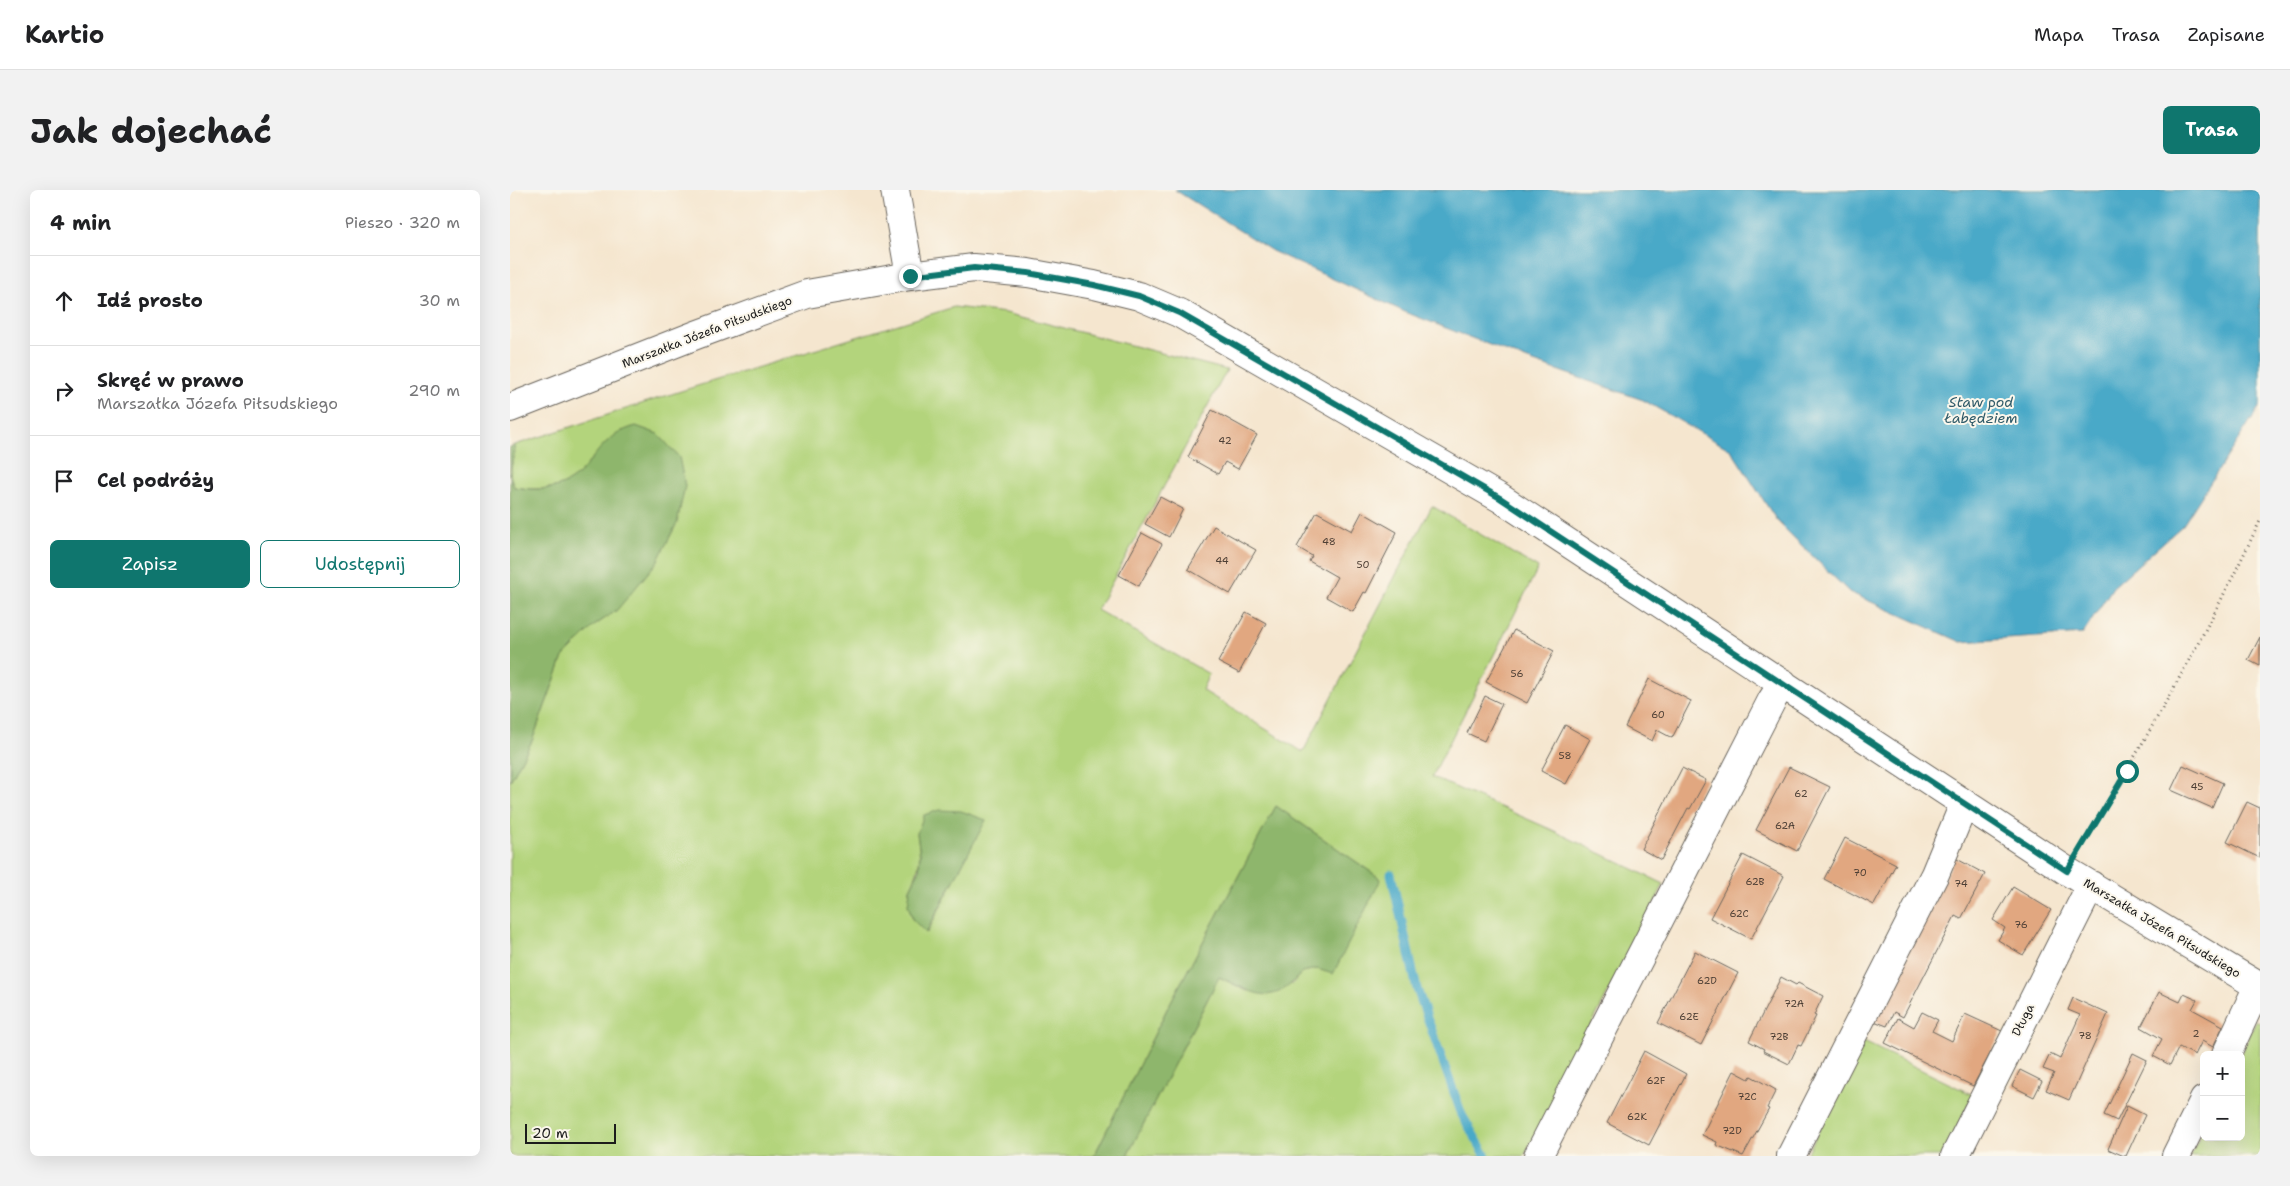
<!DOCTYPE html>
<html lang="pl">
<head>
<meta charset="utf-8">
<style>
	:root { --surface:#fff; --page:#f2f2f2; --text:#202124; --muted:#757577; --line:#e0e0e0; --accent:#0f766e }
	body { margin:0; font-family:"Shantell Sans",sans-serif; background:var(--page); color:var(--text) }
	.controls { position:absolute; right:15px; bottom:15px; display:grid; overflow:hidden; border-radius:8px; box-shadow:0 5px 20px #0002 }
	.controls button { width:45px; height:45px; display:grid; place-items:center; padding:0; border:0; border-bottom:1px solid var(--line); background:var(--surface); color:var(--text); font:25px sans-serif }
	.scale { position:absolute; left:15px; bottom:12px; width:91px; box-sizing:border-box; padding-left:5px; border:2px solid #1c1c1c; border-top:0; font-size:14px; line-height:18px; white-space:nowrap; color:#1c1c1c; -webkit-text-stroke:4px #fbf7ec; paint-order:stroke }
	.stop { position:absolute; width:15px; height:15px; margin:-11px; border:4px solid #0f766e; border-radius:50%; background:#fff }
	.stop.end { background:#0f766e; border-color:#fff; box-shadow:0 1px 5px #0008 }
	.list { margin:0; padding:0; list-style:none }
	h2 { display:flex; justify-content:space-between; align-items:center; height:65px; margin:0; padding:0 20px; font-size:21px }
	h2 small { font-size:16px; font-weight:400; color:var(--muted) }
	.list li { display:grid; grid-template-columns:32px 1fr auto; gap:15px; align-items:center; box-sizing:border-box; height:90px; padding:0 20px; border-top:1px solid var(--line) }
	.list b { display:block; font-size:19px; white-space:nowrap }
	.list p { margin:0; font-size:16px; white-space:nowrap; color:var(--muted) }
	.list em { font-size:16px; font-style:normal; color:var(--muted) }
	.actions { display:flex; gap:10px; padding:15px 20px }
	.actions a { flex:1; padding:11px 0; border:1px solid var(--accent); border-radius:8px; text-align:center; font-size:18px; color:var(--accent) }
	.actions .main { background:var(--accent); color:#fff }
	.icon { flex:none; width:28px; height:28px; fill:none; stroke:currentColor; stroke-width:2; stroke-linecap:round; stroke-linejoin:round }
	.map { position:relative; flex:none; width:1750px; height:966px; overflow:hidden; border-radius:8px }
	header { display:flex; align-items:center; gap:30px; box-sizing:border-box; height:70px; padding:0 25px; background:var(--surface); border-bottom:1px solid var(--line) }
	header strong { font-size:24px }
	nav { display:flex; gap:28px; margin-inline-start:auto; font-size:18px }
	.intro { display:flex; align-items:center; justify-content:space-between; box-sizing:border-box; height:120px; padding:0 30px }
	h1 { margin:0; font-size:35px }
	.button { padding:12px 22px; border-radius:8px; background:var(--accent); color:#fff; font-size:18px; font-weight:700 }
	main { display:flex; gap:30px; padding:0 30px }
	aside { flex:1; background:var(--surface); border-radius:8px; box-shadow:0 5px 20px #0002 }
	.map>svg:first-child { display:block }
	.green { fill:#b3d47c; stroke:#68784c; fill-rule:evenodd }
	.forest { fill:#8eb66c; stroke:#556944 }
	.water { fill:#49a9c8; stroke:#326272 }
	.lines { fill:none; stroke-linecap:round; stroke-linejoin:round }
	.stream { stroke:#49a9c8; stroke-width:9 }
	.building { fill:#e1a780 }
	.minor-casing { stroke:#68635b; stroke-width:30 }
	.path { stroke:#68635b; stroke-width:3; stroke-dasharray:1 4; stroke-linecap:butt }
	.minor { stroke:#fff; stroke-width:28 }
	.route { stroke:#0f766e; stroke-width:6 }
	.labels { text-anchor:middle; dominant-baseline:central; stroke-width:4; stroke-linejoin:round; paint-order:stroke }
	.number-label { font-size:10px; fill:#4d3f35 }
	.street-label { font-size:12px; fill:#1c1c1c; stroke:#fbf7ec }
	.water-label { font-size:14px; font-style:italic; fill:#305b69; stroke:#fbf7ec }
</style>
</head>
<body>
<header>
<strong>Kartio</strong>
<nav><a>Mapa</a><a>Trasa</a><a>Zapisane</a></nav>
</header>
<div class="intro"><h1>Jak dojechać</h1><a class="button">Trasa</a></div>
<main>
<aside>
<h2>4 min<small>Pieszo · 320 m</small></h2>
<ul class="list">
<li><svg class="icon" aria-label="ahead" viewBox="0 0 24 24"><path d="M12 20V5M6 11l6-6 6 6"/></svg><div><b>Idź prosto</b></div><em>30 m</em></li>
<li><svg class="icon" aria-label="right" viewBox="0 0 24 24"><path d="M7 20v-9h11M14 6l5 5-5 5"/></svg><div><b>Skręć w prawo</b><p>Marszałka Józefa Piłsudskiego</p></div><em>290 m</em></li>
<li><svg class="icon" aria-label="arrive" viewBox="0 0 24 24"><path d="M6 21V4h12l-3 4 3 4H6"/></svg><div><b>Cel podróży</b></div></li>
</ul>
<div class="actions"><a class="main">Zapisz</a><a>Udostępnij</a></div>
</aside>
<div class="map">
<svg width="1750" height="966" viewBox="0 0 1750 966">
	<rect width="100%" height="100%" fill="#fbf7ec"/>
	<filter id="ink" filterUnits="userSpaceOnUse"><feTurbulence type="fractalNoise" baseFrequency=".02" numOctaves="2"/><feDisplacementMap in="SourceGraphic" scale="10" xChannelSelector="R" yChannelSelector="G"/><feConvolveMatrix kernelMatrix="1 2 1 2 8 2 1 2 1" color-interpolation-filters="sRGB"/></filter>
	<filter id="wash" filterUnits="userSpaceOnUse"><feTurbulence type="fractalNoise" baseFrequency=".0096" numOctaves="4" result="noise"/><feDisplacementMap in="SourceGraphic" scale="20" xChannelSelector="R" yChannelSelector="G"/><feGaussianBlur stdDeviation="1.12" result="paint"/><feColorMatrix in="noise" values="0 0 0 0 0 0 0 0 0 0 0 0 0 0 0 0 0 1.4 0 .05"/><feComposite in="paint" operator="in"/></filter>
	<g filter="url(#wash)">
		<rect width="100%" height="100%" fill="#f5e6cf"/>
		<path class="green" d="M444 117 496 123 717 180 587 420 699 484 692 500 793 562 922 316 1028 378 922 587 1040 639 1154 694 1014 966H617L709 787 737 801 783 794 792 782 807 779 871 689 766 616 658 817 584 966H0V591L22 551 53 467 84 436 107 420 113 240C67 276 73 307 4 297L0 285 5 255 171 201ZM475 630 417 743 400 699C411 677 411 667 407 643Z
			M1746 830 1750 833V966H1680L1694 938V947H1731V865Z
			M1354 852 1463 905 1433 966H1296Z"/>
		<path class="forest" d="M126 236 148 244 169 267 175 296 167 333 147 372 107 420 84 436 53 467 22 551 0 591V257L5 255 0 285 4 297C87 311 69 251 126 236Z
			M766 616 871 689 823 784 807 779 792 782C762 819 745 803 709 787L617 966H584L658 817Z
			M429 620 451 621 476 630 416 743 403 730 398 715 400 699 409 681 410 664 407 643 414 625Z"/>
		<path class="water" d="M665 0H1750V216L1673 335 1603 397 1573 444 1451 452 1339 402 1267 331 1221 260 1133 210 1018 170 895 122 762 61Z"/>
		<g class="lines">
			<path class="stream" d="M881 684 907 799 952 925 976 966"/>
		</g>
		<g id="blocks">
			<path class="building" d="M702 220 747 245 728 279 715 272 708 284 678 267Z
				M650 307 673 319 659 347 635 334Z
				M807 322 842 341 852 322 887 342 856 403 854 402 843 422 816 407 827 387 799 371 802 366 787 357Z
				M704 336 746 360 720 404 678 379Z
				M632 343 652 354 629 396 609 385Z
				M736 422 756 433 729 483 708 472Z
				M1004 440 1044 461 1017 513 976 492Z
				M1750 447V476L1738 470Z
				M1139 489 1181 511 1162 548 1147 540 1142 551 1115 537Z
				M975 506 992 514 974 551 957 543Z
				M1055 535 1080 549 1056 594 1031 581Z
				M1673 575 1713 593 1702 618 1661 600Z
				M1279 577 1320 597 1287 661 1246 640Z
				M1172 578 1196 590 1180 619 1178 618 1151 670 1131 659Z
				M1737 612 1750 618V668L1717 652Z
				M1335 648 1386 674 1364 715 1314 689Z
				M1233 665 1274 686 1241 749 1200 728Z
				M1445 668 1475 684 1451 729 1445 726 1393 827 1384 822 1377 836 1364 831Z
				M1503 697 1541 720 1513 765 1488 750 1495 738 1483 730Z
				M1185 761 1228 783 1191 855 1148 833Z
				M1271 787 1286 795 1288 793 1313 806 1304 825 1306 826 1291 856 1288 855 1279 874 1253 861 1254 859 1239 851Z
				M1649 802 1670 812 1674 804 1687 810 1682 819 1713 836 1703 857 1692 851 1685 865 1669 857 1660 875 1643 866 1652 849 1631 837Z
				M1563 808 1598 824 1559 910 1536 900 1544 883 1533 879 1540 864 1550 869 1570 825 1558 820Z
				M1412 822 1428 830 1422 841 1442 851 1455 824 1492 841 1463 896 1375 853 1388 828 1404 837Z
				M1134 861 1176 884 1139 955 1097 933Z
				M1623 863 1637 870 1607 931 1594 925Z
				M1510 880 1532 891 1524 907 1502 896Z
				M1224 881 1239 889 1241 886 1266 900 1257 918 1259 919 1233 966 1206 955 1207 952 1192 945Z
				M1617 916 1635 925 1616 966H1614L1598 959Z"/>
		</g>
	</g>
	<g filter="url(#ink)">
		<use href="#blocks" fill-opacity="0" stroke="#68635b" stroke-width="1"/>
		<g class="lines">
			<g class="minor-casing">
				<path id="minor" d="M385 0 400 86
					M0 218 186 145 297 104 400 86 464 78 518 83 584 95 629 106 669 123 990 308 1557 681 1750 797
					M1716 865 1748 796
					M1028 966 1262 510 1273 493
					M1281 966 1425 684 1454 614
					M1445 966 1581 695
					M1666 966 1694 910"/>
			</g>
			<path class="path" d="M1571 657C1635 551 1697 443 1750 331"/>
			<use href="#minor" class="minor"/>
		</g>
	</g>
	<g class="lines" filter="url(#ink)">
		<path class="route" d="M400 86 464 78 518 83 584 95 629 106 669 123 990 308 1557 681 1617 581"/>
	</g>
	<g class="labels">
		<g class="number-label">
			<text x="715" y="250">42</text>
			<text x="819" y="351">48</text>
			<text x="712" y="370">44</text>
			<text x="853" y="374">50</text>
			<text x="1007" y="483">56</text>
			<text x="1148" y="524">60</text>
			<text x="1055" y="565">58</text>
			<text x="1687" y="596">45</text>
			<text x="1291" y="603">62</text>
			<text x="1275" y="635">62A</text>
			<text x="1350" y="682">70</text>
			<text x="1245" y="691">62B</text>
			<text x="1451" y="693">74</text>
			<text x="1229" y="723">62C</text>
			<text x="1511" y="734">76</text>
			<text x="1197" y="790">62D</text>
			<text x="1284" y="813">72A</text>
			<text x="1179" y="826">62E</text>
			<text x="1686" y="843">2</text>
			<text x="1575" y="845">78</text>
			<text x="1269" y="846">72B</text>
			<text x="1146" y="890">62F</text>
			<text x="1237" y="906">72C</text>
			<text x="1127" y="926">62K</text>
			<text x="1222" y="940">72D</text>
		</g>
		<g class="street-label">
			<text transform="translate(197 142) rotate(-21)">Marszałka Józefa Piłsudskiego</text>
			<text transform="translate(1652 738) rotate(31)">Marszałka Józefa Piłsudskiego</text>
			<text transform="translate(1513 830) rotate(-63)">Długa</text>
		</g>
		<g class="water-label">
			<text x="1471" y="212">Staw pod<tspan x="1471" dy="16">Łabędziem</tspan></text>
		</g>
	</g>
</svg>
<div class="controls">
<button>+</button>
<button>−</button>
</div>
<div class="scale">20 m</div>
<div class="stop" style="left:1617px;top:581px"></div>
<div class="stop end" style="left:400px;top:86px"></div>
</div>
</main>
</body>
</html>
